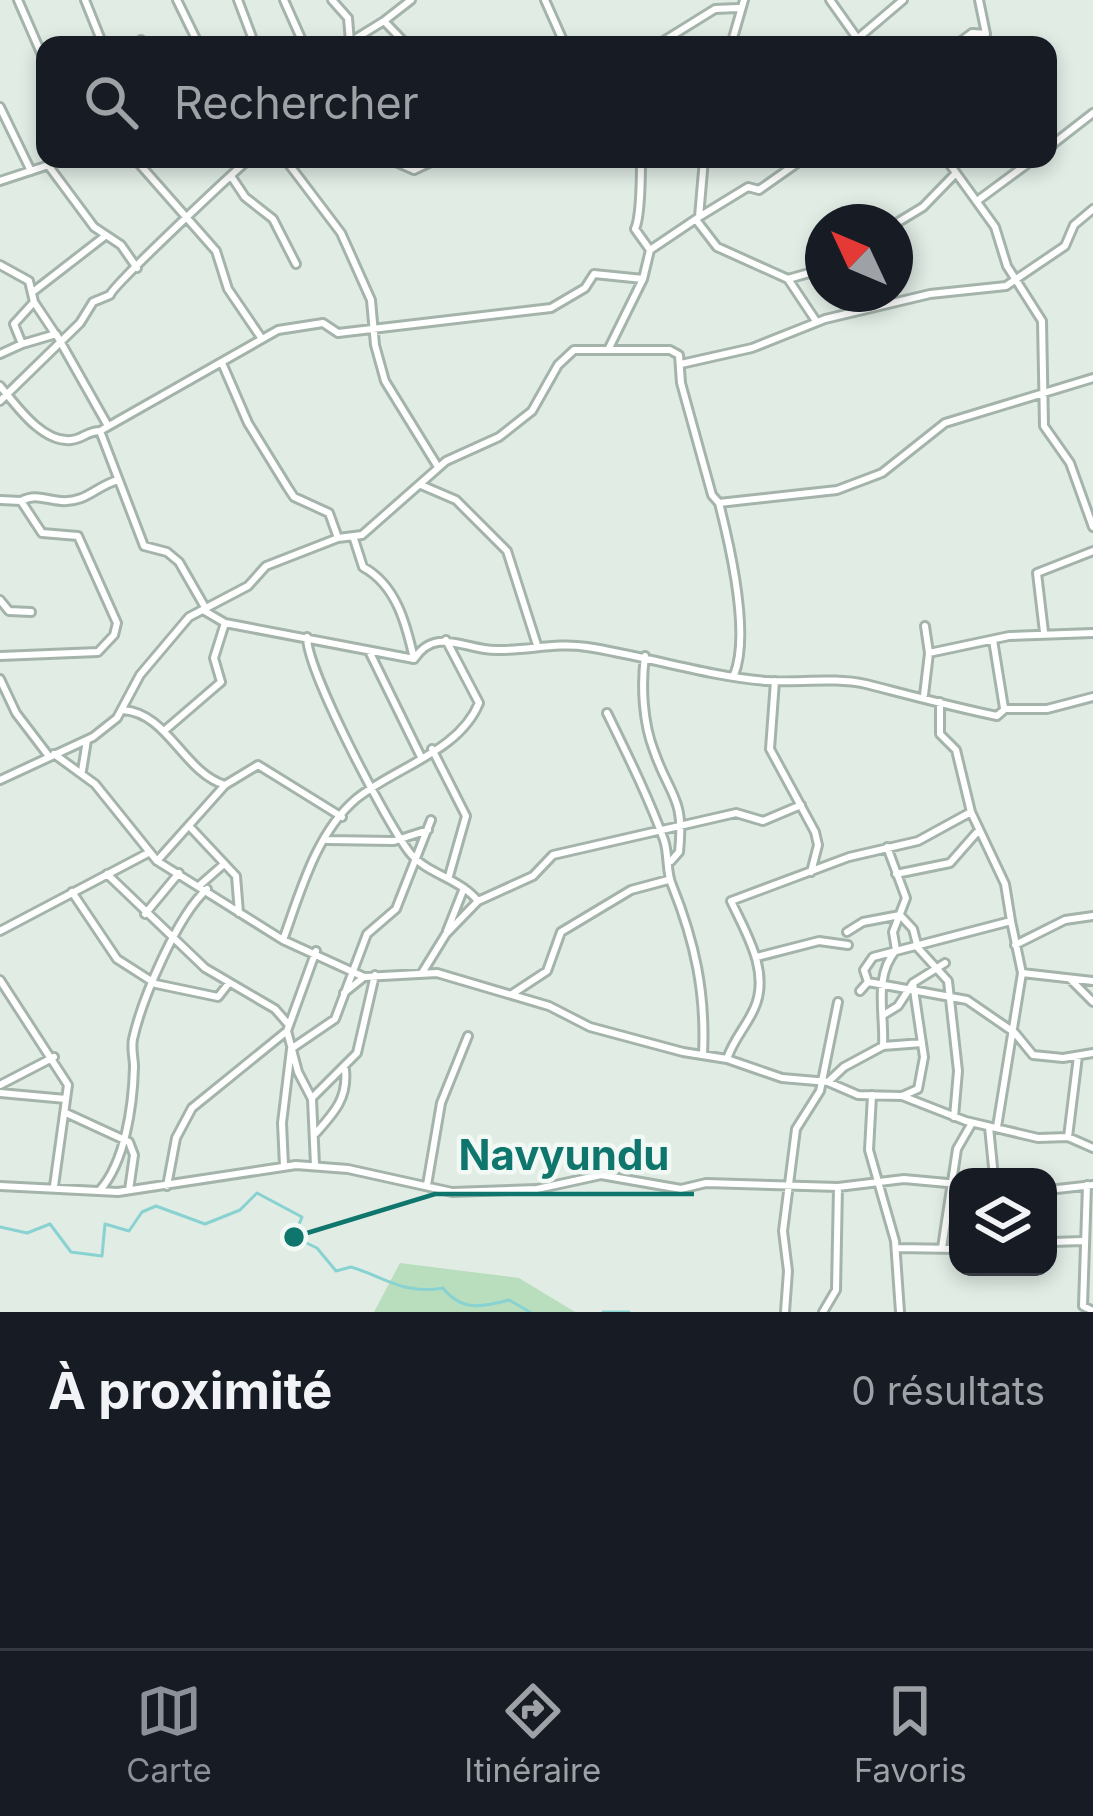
<!DOCTYPE html>
<html lang="fr">
<head>
<meta charset="utf-8">
<style>
	:root { --surface:#171b24; --page:#20242c; --text:#f1f3f6; --muted:#9ea1a6; --line:#363941; --accent:#8c9099 }
	body { margin:0; font-family:Inter,sans-serif; background:var(--page); color:var(--text) }
	.controls { position:absolute; right:36px; bottom:36px; display:grid; overflow:hidden; border-radius:24px; box-shadow:0 6px 18px #0003 }
	.controls button { width:108px; height:108px; display:grid; place-items:center; padding:0; border:0; border-bottom:3px solid var(--line); background:var(--surface); color:var(--text); font:60px sans-serif }
	.compass { position:absolute; left:805px; top:204px; width:108px; height:108px; border-radius:50%; background:var(--surface); box-shadow:0 6px 18px #0003; rotate:314deg }
	.list { margin:0; padding:0; list-style:none }
	h2 { display:flex; justify-content:space-between; align-items:center; height:156px; margin:0; padding:0 48px; font-size:51px }
	h2 small { font-size:39px; font-weight:400; color:var(--muted) }
	.icon { flex:none; width:66px; height:66px; fill:none; stroke:currentColor; stroke-width:2; stroke-linecap:round; stroke-linejoin:round }
	.map { position:relative; flex:none; width:1093px; height:1312px; overflow:hidden }
	.search { position:absolute; background:var(--surface); box-shadow:0 6px 18px #0003; left:36px; right:36px; top:36px; height:132px; display:flex; align-items:center; gap:30px; box-sizing:border-box; padding:0 42px; border-radius:24px; color:var(--muted); font-size:45px }
	.sheet { height:336px; background:var(--surface) }
	nav { display:flex; justify-content:space-around; align-items:center; box-sizing:border-box; height:168px; border-top:3px solid var(--line); background:var(--surface); font-size:33px; color:var(--muted) }
	nav a { display:grid; justify-items:center; gap:6px }
	nav .on { color:var(--accent) }
	.map>svg:first-child { display:block }
	.green { fill:#b9debd }
	.lines { fill:none; stroke-linecap:round; stroke-linejoin:round }
	.stream { stroke:#88d2d1; stroke-width:3 }
	.street-casing { stroke:#a4b4ab; stroke-width:12 }
	.street { stroke:#fff; stroke-width:6 }
	.leader { fill:none; stroke:#0f766e; stroke-width:4.5 }
	.callout-dot { fill:#0f766e; stroke:#f2f8f4; stroke-width:4.5 }
	.callout-label { font-size:42px; text-anchor:middle; font-weight:bold; fill:#0f766e; stroke:#f2f8f4; stroke-width:9; stroke-linejoin:round; paint-order:stroke }
</style>
</head>
<body>
<div class="map">
<svg width="1093" height="1312" viewBox="0 0 1093 1312">
	<rect width="100%" height="100%" fill="#e1ece5"/>
	<path class="green" d="M400 1263 519 1278 575 1312H374Z"/>
	<g class="lines">
		<path class="stream" d="M0 1227 27 1233 50 1224 71 1252 102 1256 105 1224 129 1231 142 1212 156 1206 205 1224 240 1210 257 1193 302 1217 294 1237 317 1248 336 1271 351 1267C385 1277 403 1295 443 1288 462 1312 483 1307 509 1300L530 1312
			M603 1312H629"/>
		<g class="street-casing">
			<path id="street" d="M18 0 45 62
				M85 0 103 45
				M177 0 199 45
				M238 0 255 45
				M284 0 304 45
				M332 0 348 18 350 42 345 45
				M545 0 565 45
				M830 0 862 45
				M141 40 143 45
				M350 42 384 21
				M407 45 384 21 411 0
				M657 45 715 9 738 8
				M731 45 744 0
				M850 45 903 0
				M956 45 972 33 986 34 979 0
				M0 107 31 171
				M1048 148 1093 113
				M135 159 216 251 228 289 262 339
				M286 159 291 167 302 159
				M389 159 414 170 437 159
				M641 159C641 177 641 216 635 229L650 250
				M946 159 995 227 1007 266 1042 321 1044 426 1070 463 1093 527
				M48 165 94 227 121 245 137 268
				M291 167 341 233 371 300 375 345 385 381 438 467
				M231 176 245 197 273 219 296 264
				M0 181 67 159
				M977 201 1034 159
				M699 217 748 187 759 190 803 159
				M697 221 717 247 788 279 816 321
				M895 224 923 207 956 173
				M0 265 29 281 34 302 54 332
				M788 279 823 269
				M34 291 105 236
				M22 344 56 334 108 426
				M608 350 643 279 650 250 699 217 704 159
				M0 354 22 344 14 324 34 302
				M222 363 248 423 288 488 294 497 329 513 338 538
				M681 364 752 348 825 319 930 294 1006 286 1065 246 1074 225 1093 209
				M0 386C16 405 42 443 71 440 83 439 87 431 100 431L144 546 167 552 179 562 206 609
				M0 401 80 323 93 302 110 295C113 285 230 176 249 159
				M100 431 278 330 323 323 338 333 551 308 585 288 594 274 643 279
				M421 485 456 500 507 551 537 645
				M0 500 21 501 42 533 78 536 117 623 114 635 98 652 0 656
				M21 501C36 493 45 500 61 501 86 503 96 486 118 480
				M719 503 837 490 882 473 945 423 1093 378
				M354 539 363 567C396 585 406 623 414 659
				M0 600 9 611 31 612
				M203 610 225 623 414 659C436 626 465 650 496 650 527 651 556 642 587 647 646 656 706 676 766 681 798 683 834 677 866 684 909 695 953 707 997 716L1005 709H1047L1093 697
				M1044 632 1037 573 1093 551
				M307 637C307 671 386 822 410 853 427 874 459 878 478 901
				M993 640 1004 708
				M369 651 421 757
				M929 653 1009 636 1093 633
				M645 656C641 686 643 723 654 751 670 797 685 797 679 852L671 861
				M0 679 16 713 48 755
				M775 681 770 749 815 832 818 845 811 872
				M924 695 929 653 925 626
				M940 702V734L956 750 971 812 1005 884 1011 921
				M123 710C168 713 183 772 225 785
				M607 713C627 754 648 796 664 840 669 855 666 872 672 885 695 942 706 993 703 1055
				M164 731 221 682 214 658 225 623
				M432 749 466 816 449 876
				M54 754 95 784 157 861 283 940 364 977 437 973 549 1006 590 1027 683 1052 727 1059 782 1078 828 1082 858 1095 902 1096 966 1121 1038 1138 1068 1137 1093 1148
				M82 771 87 740
				M0 780 93 737 117 718 140 675 189 617 248 586 266 566 338 538 362 535 446 461 499 437 532 411 558 365 574 350H670L679 355 681 383 712 495 719 503C730 546 751 634 734 675
				M191 828 236 876 239 913
				M327 840 394 841 428 830
				M157 861 225 785 258 765 342 817
				M107 874 205 968 275 1009 289 1025
				M896 874 950 863 979 830
				M200 885 224 864
				M72 892 117 959 156 984 218 997 229 983
				M145 914 179 873
				M0 931 150 852
				M447 931 464 888
				M847 932 863 922 900 915 913 929 918 948 948 981 958 1071 954 1117
				M283 940C300 893 316 833 356 799 395 767 459 752 479 703L446 640
				M1015 945 1065 920 1093 916
				M757 957 819 941 848 945
				M422 973 446 934 478 901 533 876 553 855 736 813 763 821 801 805
				M1070 979 1093 1002
				M0 980 68 1085 54 1186
				M868 982 864 970 873 957 1011 921 1022 973 1093 981
				M860 991 868 982 967 1000 1015 1033 1033 1055 1063 1058 1093 1053
				M344 993 364 977
				M512 994 547 971 561 932 631 890 668 880
				M885 1014 898 1006 913 983 945 963
				M883 1046 922 1043
				M727 1059C733 1040 746 1027 754 1009 771 973 746 933 731 901L849 857 918 841 971 812
				M828 1082 844 1067 883 1046C885 1014 873 977 896 950L893 932 906 898 887 847
				M0 1085 54 1057
				M0 1093 66 1099
				M872 1095 869 1150 895 1241 900 1312
				M902 1096 918 1089 924 1057 913 983
				M312 1098 357 1053 375 975
				M66 1113 129 1142 134 1155 129 1190
				M989 1127 994 1177
				M997 1127 1022 973
				M316 1133C334 1113 348 1098 345 1070
				M1068 1137 1078 1056
				M315 1165 312 1099 298 1072 287 1031 316 951
				M284 1166 282 1123 291 1049 335 1019 367 934 396 909 431 820
				M427 1185 441 1103 468 1036
				M1087 1185 1083 1306 1093 1311
				M0 1186 118 1192 296 1165 348 1169 452 1192 537 1189 601 1175 681 1189 706 1183 838 1187 904 1179 958 1184
				M167 1186 176 1138 192 1108 287 1031
				M100 1190C125 1162 133 1106 134 1067 134 1058 131 1048 133 1039 142 999 177 916 207 889
				M1048 1190 1093 1185
				M896 1248 958 1249
				M942 1248 957 1149 972 1123
				M1048 1253 1052 1242 1082 1241
				M785 1312 788 1271 783 1231 796 1129 820 1091 838 1002
				M823 1312 836 1290 838 1187"/>
		</g>
		<use href="#street" class="street"/>
	</g>
	<path class="leader" d="M294 1237L435 1194H694"/>
	<circle class="callout-dot" cx="294" cy="1237" r="12"/>
	<g class="callout-label">
		<text x="564" y="1170">Navyundu</text>
	</g>
</svg>
<div class="controls">
<button><svg class="icon" aria-label="layers" viewBox="0 0 24 24"><path d="M12 4l9 5-9 5-9-5zM3 14l9 5 9-5"/></svg></button>
</div>
<svg class="compass" viewBox="-18 -18 36 36"><path d="M0-13l5 13h-10z" fill="#e53935"/><path d="M0 13l5-13h-10z" fill="#9ea1a6"/></svg>
<div class="search"><svg class="icon" aria-label="search" viewBox="0 0 24 24"><circle cx="10" cy="10" r="6"/><path d="M15 15l6 6"/></svg>Rechercher</div>
</div>
<section class="sheet">
<h2>À proximité<small>0 résultats</small></h2>
<ul class="list">
</ul>
</section>
<nav>
<a class="on"><svg class="icon" aria-label="map" viewBox="0 0 24 24"><path d="M3 6l6-2 6 2 6-2v14l-6 2-6-2-6 2zM9 4v14M15 6v14"/></svg>Carte</a>
<a><svg class="icon" aria-label="directions" viewBox="0 0 24 24"><path d="M12 3l9 9-9 9-9-9zM9 14v-3h6M13 9l2 2-2 2"/></svg>Itinéraire</a>
<a><svg class="icon" aria-label="saved" viewBox="0 0 24 24"><path d="M7 4h10v16l-5-4-5 4z"/></svg>Favoris</a>
</nav>
</body>
</html>
